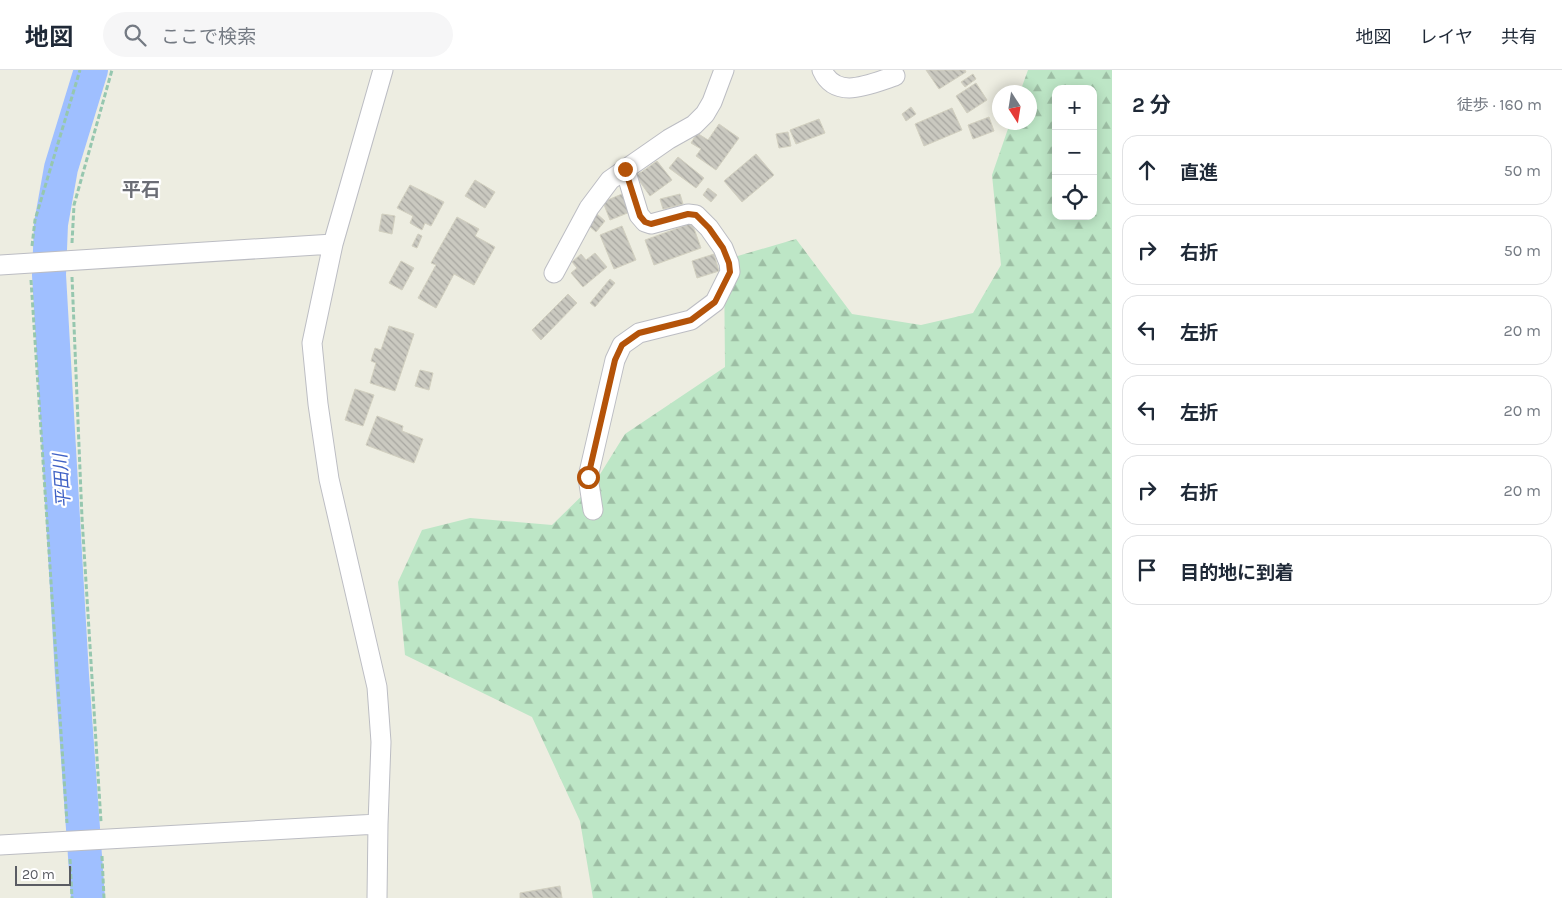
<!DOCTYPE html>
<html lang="ja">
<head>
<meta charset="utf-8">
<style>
	:root { --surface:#fff; --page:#f6f6f7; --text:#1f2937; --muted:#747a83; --line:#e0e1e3 }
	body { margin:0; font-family:Karla,"Noto Sans JP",sans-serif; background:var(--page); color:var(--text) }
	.controls { position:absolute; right:15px; top:15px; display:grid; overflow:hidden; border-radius:10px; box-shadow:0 2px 12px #0003 }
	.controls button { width:45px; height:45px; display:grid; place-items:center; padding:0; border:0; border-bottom:1px solid var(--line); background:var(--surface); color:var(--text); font:25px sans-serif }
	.compass { position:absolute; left:992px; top:15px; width:45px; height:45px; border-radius:50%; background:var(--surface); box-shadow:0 2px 12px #0003; rotate:168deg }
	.scale { position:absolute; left:15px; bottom:12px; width:56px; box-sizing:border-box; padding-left:5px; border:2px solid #5a5c63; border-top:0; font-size:14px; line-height:18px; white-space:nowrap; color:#5a5c63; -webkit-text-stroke:4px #fff; paint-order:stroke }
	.stop { position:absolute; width:15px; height:15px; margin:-11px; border:4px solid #b45309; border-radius:50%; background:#fff }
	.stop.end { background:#b45309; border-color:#fff; box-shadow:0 1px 5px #0008 }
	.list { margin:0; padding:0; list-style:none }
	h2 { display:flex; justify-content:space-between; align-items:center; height:65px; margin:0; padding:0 20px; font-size:21px }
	h2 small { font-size:16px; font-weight:400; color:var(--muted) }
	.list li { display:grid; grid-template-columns:32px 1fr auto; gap:15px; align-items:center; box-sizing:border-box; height:70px; margin:0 10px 10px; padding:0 10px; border:1px solid var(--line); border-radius:15px }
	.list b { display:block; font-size:19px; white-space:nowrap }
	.list em { font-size:16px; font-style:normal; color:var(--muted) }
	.icon { flex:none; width:28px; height:28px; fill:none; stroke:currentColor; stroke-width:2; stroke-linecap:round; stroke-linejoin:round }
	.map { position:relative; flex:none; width:1112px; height:828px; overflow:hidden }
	header { display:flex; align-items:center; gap:30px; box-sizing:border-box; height:70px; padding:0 25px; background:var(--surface); border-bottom:1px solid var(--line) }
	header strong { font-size:24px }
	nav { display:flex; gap:28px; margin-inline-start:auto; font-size:18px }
	.search { width:350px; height:45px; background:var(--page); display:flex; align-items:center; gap:12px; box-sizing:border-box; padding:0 18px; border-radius:28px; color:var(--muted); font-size:19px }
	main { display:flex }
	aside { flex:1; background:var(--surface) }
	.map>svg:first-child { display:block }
	.forest { fill:url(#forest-firs); fill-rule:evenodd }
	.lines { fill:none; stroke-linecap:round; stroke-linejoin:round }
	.river { stroke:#9fbfff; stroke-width:34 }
	.building { fill:url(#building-back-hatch); stroke:#d2d0c0 }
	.minor-casing { stroke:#bcbdc3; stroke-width:21 }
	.path { stroke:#96c7af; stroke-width:3; stroke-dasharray:5 2.5; stroke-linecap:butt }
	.minor { stroke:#fff; stroke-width:19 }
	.route { stroke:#b45309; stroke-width:6 }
	.labels { text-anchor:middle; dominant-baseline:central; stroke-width:4.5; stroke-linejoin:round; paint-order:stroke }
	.water-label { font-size:18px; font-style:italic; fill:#4062c5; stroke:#fff }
	.quarter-label { font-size:19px; font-weight:bold; fill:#6b6d75; stroke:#fff }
</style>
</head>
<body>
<header>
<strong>地図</strong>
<div class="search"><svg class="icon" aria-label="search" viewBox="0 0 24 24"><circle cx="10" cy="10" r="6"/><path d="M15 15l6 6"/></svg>ここで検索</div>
<nav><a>地図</a><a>レイヤ</a><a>共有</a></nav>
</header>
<main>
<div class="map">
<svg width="1112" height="828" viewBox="0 0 1112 828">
	<defs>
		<pattern id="forest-firs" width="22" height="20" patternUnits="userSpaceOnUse" patternTransform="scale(1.25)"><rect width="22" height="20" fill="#bde6c6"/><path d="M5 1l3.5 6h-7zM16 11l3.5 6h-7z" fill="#9dbea4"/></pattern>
		<pattern id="building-back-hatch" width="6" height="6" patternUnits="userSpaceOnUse" patternTransform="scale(1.25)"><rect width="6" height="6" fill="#cac9c0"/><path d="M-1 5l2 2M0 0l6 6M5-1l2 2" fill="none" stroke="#a7a6a0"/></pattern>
	</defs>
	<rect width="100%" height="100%" fill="#edede1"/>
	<path class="forest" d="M1028 0H1112V828H593L580 751 532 647 405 585 398 512 422 460 470 448 552 455 594 414 625 364 725 297 724 190 796 169 852 244 921 255 973 243 1001 195 992 105 1010 53 1030 52V22H1020ZM1056 19H1093V146H1056Z"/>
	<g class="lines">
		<path class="river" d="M88 828 72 605 49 205 51 154 61 98 91 0"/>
	</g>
	<path class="building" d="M926 0H965L966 2 939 19Z
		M973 4 976 9 965 17 961 12Z
		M976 13 987 30 967 43 956 26Z
		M911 37 916 44 906 51 902 44Z
		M952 38 962 60 924 76 915 54Z
		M989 47 994 61 973 69 968 55Z
		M819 49 825 63 796 74 790 60Z
		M719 54 739 68 716 100 696 86 701 79 691 73 697 63 708 70Z
		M788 62 791 76 779 78 776 64Z
		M756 84 774 105 742 132 724 111Z
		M678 87 704 108 696 118 669 98Z
		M657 91 672 110 650 126 636 106Z
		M475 110 495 122 485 138 465 126Z
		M410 115 444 132 431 156 425 153 422 160 410 153 413 146 397 138Z
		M708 118 717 125 711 132 703 125Z
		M622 124 630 142 610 150 603 132Z
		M680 124 683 134 663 139 660 129Z
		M382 144 395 146 392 164 379 161Z
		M597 144 605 151 596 162 588 155Z
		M457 147 479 159 475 166 495 177 474 215 454 204 436 238 418 228 436 195 431 193Z
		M692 153 701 178 654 195 645 170Z
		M622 156 636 190 614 199 600 165Z
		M418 164 422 166 417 178 412 176Z
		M595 183 607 197 583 217 571 203 577 198 572 192 581 184 586 190Z
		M714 184 719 201 697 208 692 191Z
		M401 191 414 198 402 220 389 213Z
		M610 209 615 213 595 237 590 233Z
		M568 224 577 233 541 270 532 260Z
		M389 256 414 264 395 321 370 313 376 293 371 291 375 278 381 280Z
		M420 300 433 303 429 320 415 316Z
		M355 319 374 325 363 356 345 350Z
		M377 346 403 356 402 361 423 369 414 393 366 375Z
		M560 816 562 828H520V823Z"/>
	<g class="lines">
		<g class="minor-casing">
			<path id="minor" d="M822 0C836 31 870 14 895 6
				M0 195 333 174
				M554 203 589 138 610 110 669 69 694 55 705 44 712 32 724 0
				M593 440 588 407 615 290 622 275 639 263 691 250 715 232 730 202 729 193 723 178 709 158 696 145 688 144 651 154 645 152 639 145 625 99
				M0 775 378 754
				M377 828 378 754 381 672 377 617 329 409 318 334 312 273 333 174 383 0"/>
		</g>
		<path class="path" d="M72 173 74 135 112 0
			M32 176 35 150 80 0
			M72 207 82 448 101 752
			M31 210 67 753
			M102 786 104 828
			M70 789 72 828"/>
		<use href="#minor" class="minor"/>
	</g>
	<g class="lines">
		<path class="route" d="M588 407 615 290 622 275 639 263 691 250 715 232 730 202 729 193 723 178 709 158 696 145 688 144 651 154 645 152 640 146 625 99"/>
	</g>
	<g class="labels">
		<g class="water-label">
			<text transform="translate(62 411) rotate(-94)">平田川</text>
		</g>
		<g class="quarter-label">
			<text x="141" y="120">平石</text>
		</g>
	</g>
</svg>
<div class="controls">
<button>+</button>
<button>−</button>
<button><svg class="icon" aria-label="locate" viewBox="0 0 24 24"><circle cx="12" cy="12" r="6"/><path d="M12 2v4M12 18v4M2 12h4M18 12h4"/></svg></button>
</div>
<svg class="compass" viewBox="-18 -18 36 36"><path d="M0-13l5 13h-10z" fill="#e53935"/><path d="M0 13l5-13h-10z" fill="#747a83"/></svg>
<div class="scale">20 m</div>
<div class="stop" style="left:588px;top:407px"></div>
<div class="stop end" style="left:625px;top:99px"></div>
</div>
<aside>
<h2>2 分<small>徒歩 · 160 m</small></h2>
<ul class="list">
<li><svg class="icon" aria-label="ahead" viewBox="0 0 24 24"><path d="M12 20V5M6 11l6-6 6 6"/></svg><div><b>直進</b></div><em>50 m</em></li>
<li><svg class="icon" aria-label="right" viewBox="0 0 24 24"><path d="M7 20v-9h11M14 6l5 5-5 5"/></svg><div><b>右折</b></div><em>50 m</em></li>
<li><svg class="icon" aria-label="left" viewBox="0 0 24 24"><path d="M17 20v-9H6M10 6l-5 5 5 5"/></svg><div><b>左折</b></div><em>20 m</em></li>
<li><svg class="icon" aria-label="left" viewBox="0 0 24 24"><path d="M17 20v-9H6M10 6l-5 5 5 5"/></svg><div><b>左折</b></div><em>20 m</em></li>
<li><svg class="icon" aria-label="right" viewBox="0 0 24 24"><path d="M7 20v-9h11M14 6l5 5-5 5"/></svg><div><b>右折</b></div><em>20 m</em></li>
<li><svg class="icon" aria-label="arrive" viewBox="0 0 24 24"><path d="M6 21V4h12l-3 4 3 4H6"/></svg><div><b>目的地に到着</b></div></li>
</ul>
</aside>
</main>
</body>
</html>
